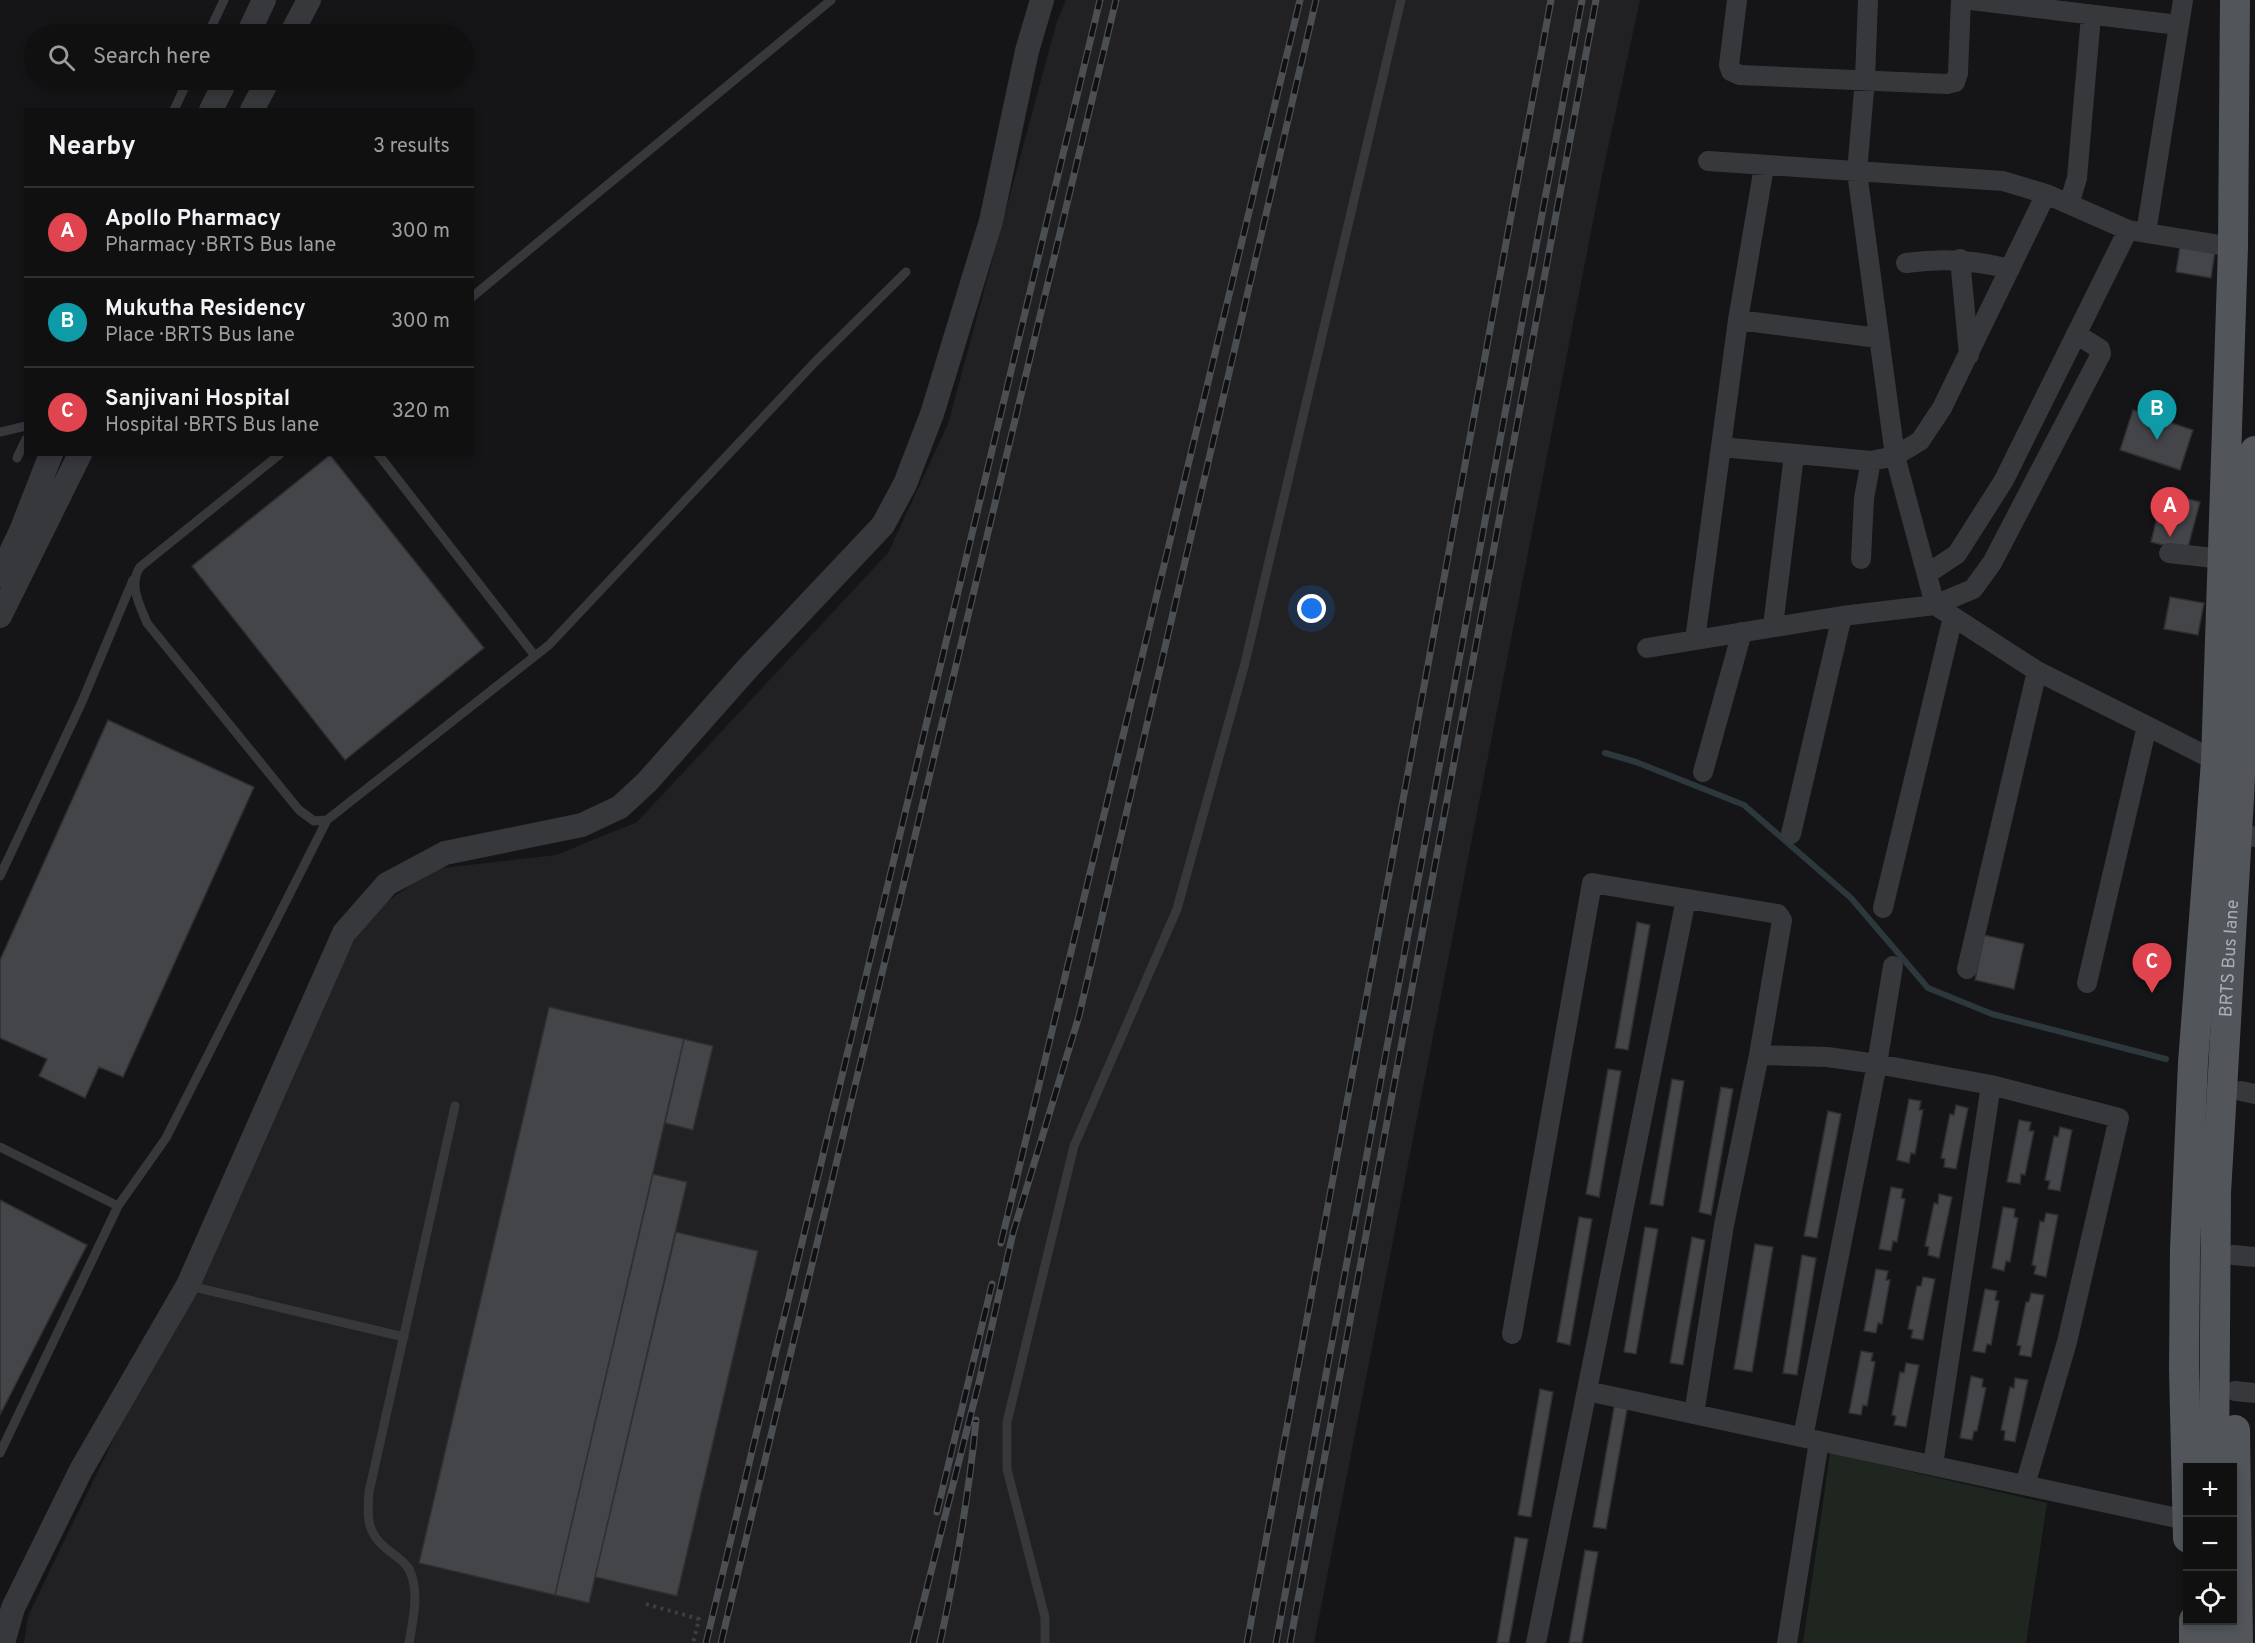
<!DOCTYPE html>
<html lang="en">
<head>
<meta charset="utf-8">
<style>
	:root { --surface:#101011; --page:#1e1e1f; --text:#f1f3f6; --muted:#9c9d9f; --line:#303031; --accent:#eb9239 }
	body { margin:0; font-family:Overpass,sans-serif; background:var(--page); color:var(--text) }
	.controls { position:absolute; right:18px; bottom:18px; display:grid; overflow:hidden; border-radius:0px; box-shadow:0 3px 9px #0003 }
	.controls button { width:54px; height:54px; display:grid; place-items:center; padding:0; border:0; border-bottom:2px solid var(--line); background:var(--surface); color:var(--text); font:30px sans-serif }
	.you { position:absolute; left:1312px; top:609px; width:21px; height:21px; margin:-15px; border:4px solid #fff; border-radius:50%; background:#1a73e8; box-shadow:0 0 0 9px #1a73e833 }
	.badge { display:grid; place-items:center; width:39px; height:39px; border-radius:50%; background:var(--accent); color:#fff; font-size:20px; font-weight:700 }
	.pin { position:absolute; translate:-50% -50px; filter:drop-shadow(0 2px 3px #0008) }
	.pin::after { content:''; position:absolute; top:32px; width:21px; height:18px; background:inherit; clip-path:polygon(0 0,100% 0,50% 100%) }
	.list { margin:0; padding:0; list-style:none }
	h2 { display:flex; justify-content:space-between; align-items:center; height:78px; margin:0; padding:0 24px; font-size:26px }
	h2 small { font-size:20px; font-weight:400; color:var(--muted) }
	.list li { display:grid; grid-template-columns:39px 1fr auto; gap:18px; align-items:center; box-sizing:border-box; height:90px; padding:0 24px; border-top:2px solid var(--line) }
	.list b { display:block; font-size:22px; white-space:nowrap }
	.list p { margin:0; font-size:20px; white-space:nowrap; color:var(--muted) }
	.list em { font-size:20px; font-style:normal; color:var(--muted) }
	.icon { flex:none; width:33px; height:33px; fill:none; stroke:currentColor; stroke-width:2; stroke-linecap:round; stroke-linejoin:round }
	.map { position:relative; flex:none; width:2255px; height:1643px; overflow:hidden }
	.search { position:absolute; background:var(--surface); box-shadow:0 3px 9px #0003; left:24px; top:24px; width:450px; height:66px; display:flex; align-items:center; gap:15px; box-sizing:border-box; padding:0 21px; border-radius:33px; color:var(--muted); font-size:22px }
	.panel { position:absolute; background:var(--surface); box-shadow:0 3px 9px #0003; left:24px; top:108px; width:450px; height:348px; border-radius:0px }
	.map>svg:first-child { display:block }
	.built { fill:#212123 }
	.green { fill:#1f261f }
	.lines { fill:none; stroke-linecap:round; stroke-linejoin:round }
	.stream { stroke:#2d383c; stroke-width:6 }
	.building { fill:#444549; stroke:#2f2f32; stroke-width:1.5 }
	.path { stroke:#3c3f42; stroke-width:4; stroke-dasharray:3 4.5; stroke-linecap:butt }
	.service { stroke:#36383b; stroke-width:9 }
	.minor { stroke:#36383b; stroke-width:20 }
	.tertiary { stroke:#36383b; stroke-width:24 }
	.primary { stroke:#52555a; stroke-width:30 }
	.rail-casing { stroke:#4b4e52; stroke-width:7 }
	.rail { stroke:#101012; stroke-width:4.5; stroke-dasharray:14; stroke-linecap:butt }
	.labels { text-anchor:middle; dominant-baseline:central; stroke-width:4.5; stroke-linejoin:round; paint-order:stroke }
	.street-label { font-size:18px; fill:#a7aeb6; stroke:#101012 }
</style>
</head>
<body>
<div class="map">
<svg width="2255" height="1643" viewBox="0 0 2255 1643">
	<rect width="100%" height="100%" fill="#151517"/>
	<path class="built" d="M1066 0H1640L1603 171 1314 1643H24L28 1616 366 916 434 869 556 855 637 822 888 553 948 424 1057 21Z"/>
	<path class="green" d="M1830 1453 2047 1503 2026 1643H1803Z"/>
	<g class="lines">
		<path class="stream" d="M1605 753 1636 762 1744 805 1851 898 1928 988 1992 1014 2166 1059"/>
	</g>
	<path class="building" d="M2180 246 2215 251 2211 278 2176 272Z
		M2133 410 2193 430 2180 470 2120 450Z
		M330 455 484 648 345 760 192 566Z
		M2163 492 2200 502 2187 551 2151 542Z
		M2170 597 2204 603 2198 635 2164 629Z
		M108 720 254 787 123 1077 99 1067 85 1098 39 1076 47 1059 0 1038V960Z
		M1637 922 1650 925 1628 1050 1615 1048Z
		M1984 935 2024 944 2014 989 1975 980Z
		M549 1007 684 1039 555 1595 419 1563Z
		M684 1039 713 1046 693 1130 665 1123Z
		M1608 1069 1621 1071 1599 1197 1586 1194Z
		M1672 1079 1684 1081 1663 1206 1650 1204Z
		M1721 1087 1733 1089 1711 1215 1699 1212Z
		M1909 1099 1921 1101 1919 1110H1923L1915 1154 1911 1153 1909 1163 1897 1160Z
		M1956 1105 1968 1108 1956 1169 1944 1167 1945 1159 1941 1158 1950 1114 1954 1115Z
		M1828 1111 1841 1114 1817 1238 1804 1236Z
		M2019 1120 2031 1122 2029 1131H2034L2025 1175 2021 1174 2020 1184 2007 1182Z
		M2060 1127 2072 1130 2060 1191 2048 1189 2050 1181 2045 1180 2054 1136 2058 1137Z
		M653 1174 687 1182 589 1603 555 1595Z
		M1891 1187 1903 1189 1901 1198 1905 1199 1897 1242 1893 1241 1891 1251 1879 1249Z
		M1939 1194 1952 1197 1939 1258 1928 1255 1929 1247 1925 1246 1934 1203 1938 1204Z
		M0 1200 87 1245 0 1415Z
		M2003 1207 2015 1209 2014 1217 2018 1218 2010 1262 2006 1261 2004 1271 1992 1268Z
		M2046 1213 2058 1215 2046 1277 2034 1274 2036 1266 2032 1265 2040 1221 2044 1222Z
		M1579 1217 1592 1219 1570 1345 1557 1342Z
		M1645 1227 1658 1229 1636 1354 1624 1352Z
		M676 1232 758 1251 677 1596 595 1577Z
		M1692 1237 1705 1240 1683 1365 1670 1363Z
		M1755 1244 1773 1247 1752 1372 1734 1369Z
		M1802 1255 1816 1258 1797 1375 1783 1373Z
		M1876 1269 1888 1271 1886 1280H1890L1882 1324 1878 1323 1876 1333 1864 1331Z
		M1923 1277 1935 1279 1923 1340 1911 1338 1913 1330 1908 1329 1917 1286H1921Z
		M1985 1289 1997 1291 1995 1300 1999 1301 1991 1345 1987 1344 1985 1353 1973 1351Z
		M2031 1293 2044 1295 2031 1357 2019 1355 2021 1346 2017 1345 2026 1302H2029Z
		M1861 1351 1873 1353 1871 1361 1875 1362 1867 1406 1863 1405 1861 1415 1849 1413Z
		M1906 1363 1919 1365 1906 1427 1894 1425 1896 1416 1892 1415 1900 1372 1904 1373Z
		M1971 1376 1983 1379 1982 1387 1986 1388 1977 1431H1974L1972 1440 1960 1438Z
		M2015 1378 2028 1380 2015 1442 2004 1440 2005 1431 2001 1430 2010 1387 2014 1388Z
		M1540 1389 1553 1392 1531 1517 1518 1515Z
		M1615 1402 1628 1404 1606 1529 1593 1527Z
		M1515 1537 1528 1539 1509 1643H1497Z
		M1585 1550 1598 1552 1582 1643H1569Z"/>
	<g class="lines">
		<path class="path" d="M646 1604 699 1619 693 1643"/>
		<path class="service" d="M208 34 224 0
			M174 110 188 80
			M472 297 831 0
			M0 432 26 426
			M280 454 140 567C128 585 140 605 147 623L299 810 314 821 327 820 549 645 816 361 906 272
			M378 454 535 656
			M17 458 26 439
			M0 876 81 704 133 580
			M0 1147 118 1206
			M190 1286 404 1337
			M0 1453 118 1206 166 1138 327 820
			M409 1643C413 1620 420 1591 409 1569 404 1561 396 1556 388 1550 366 1533 367 1517 369 1492L455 1106
			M1045 1643V1617L1007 1469V1422L1074 1146 1177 909 1245 663 1401 0"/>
		<path class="minor" d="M1737 0 1729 65 1731 71 1740 75 1947 84 1955 82 1958 73 1961 0
			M1868 0 1865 79 1857 172 1895 456 1935 605 2037 671 2147 726 2087 983
			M1971 0 2178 25
			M1708 161 2003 181 2046 194 2128 230 2233 247
			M2069 204 2077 178 2091 16
			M2146 233 2183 0
			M1960 259 1969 355
			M1906 263C1943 258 1973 260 2010 269
			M1738 320 1878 338
			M1721 447 1871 461 1895 456 1920 441 1942 408 2046 194
			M2169 553 2223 559
			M1861 559 1864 498 1871 461
			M1927 574 1957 554 2004 480 2128 230
			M1773 626 1794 455
			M1695 640 1738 320 1764 167
			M1647 648 1842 616 1935 605 1973 589 1992 563 2101 354 2100 349 2076 334
			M2147 726 2216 761
			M1703 772 1742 632
			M1791 834 1842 616
			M2252 836 2255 837
			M1883 908 1953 617
			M1967 969 2037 671
			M1759 1055 1827 1057 1877 1064 1991 1085 2119 1118 2067 1342 2025 1485
			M2241 1091 2255 1094
			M2233 1255 2255 1257
			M1512 1334 1592 883 1778 914 1782 920 1759 1055 1724 1225 1694 1414
			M1587 1391 2186 1520
			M2235 1391 2255 1393
			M1803 1437 1877 1064 1893 966
			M1933 1465 1991 1085
			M1536 1643 1686 899
			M1787 1643 1819 1441"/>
		<path class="tertiary" d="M248 34 264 0
			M291 34 309 0
			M211 110 226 80
			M252 110 268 80
			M0 575 21 531 51 454
			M0 616 80 454
			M3 1643 13 1608 81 1470 188 1285 344 933 387 884 445 853 582 825 620 807 647 782 747 669 883 525 905 484 932 414 991 221 1027 51 1042 0"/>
		<g class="primary">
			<path d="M2235 1430 2238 1643"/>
			<path id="s1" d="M2214 1468 2216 1193 2239 798 2255 451"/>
			<path d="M2188 1538 2184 1369 2185 1249 2193 1063 2216 761 2233 247 2235 0"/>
			<path d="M2194 1620V1643"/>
			<path d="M2216 1643V1620"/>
		</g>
		<g class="rail-casing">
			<path id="rail" d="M1001 1243 1300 0
				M937 1512 992 1284
				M706 1643 1100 0
				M721 1643 1116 0
				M913 1643 980 1378 1013 1233 1079 1016 1316 0
				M940 1643C956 1569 969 1495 976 1420
				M1247 1643 1551 0
				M1276 1643 1582 0
				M1290 1643 1596 0"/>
		</g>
		<use href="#rail" class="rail"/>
	</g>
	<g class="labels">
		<g class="street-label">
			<text stroke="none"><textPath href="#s1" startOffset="510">BRTS Bus lane</textPath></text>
		</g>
	</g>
</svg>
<div class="controls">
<button>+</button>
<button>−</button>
<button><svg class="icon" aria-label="locate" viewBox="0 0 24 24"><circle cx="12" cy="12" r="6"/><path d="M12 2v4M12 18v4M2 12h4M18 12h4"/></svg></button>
</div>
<div class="you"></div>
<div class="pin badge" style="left:2170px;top:537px;background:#e0444e">A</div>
<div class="pin badge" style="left:2157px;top:440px;background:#0f9aa8">B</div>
<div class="pin badge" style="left:2152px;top:993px;background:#e0444e">C</div>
<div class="search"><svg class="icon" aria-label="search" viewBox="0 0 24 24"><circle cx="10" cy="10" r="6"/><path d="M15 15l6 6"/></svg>Search here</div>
<section class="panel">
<h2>Nearby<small>3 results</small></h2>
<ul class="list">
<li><span class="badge" style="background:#e0444e">A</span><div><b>Apollo Pharmacy</b><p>Pharmacy · BRTS Bus lane</p></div><em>300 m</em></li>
<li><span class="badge" style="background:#0f9aa8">B</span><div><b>Mukutha Residency</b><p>Place · BRTS Bus lane</p></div><em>300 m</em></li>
<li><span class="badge" style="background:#e0444e">C</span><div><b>Sanjivani Hospital</b><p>Hospital · BRTS Bus lane</p></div><em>320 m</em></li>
</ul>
</section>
</div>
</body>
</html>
